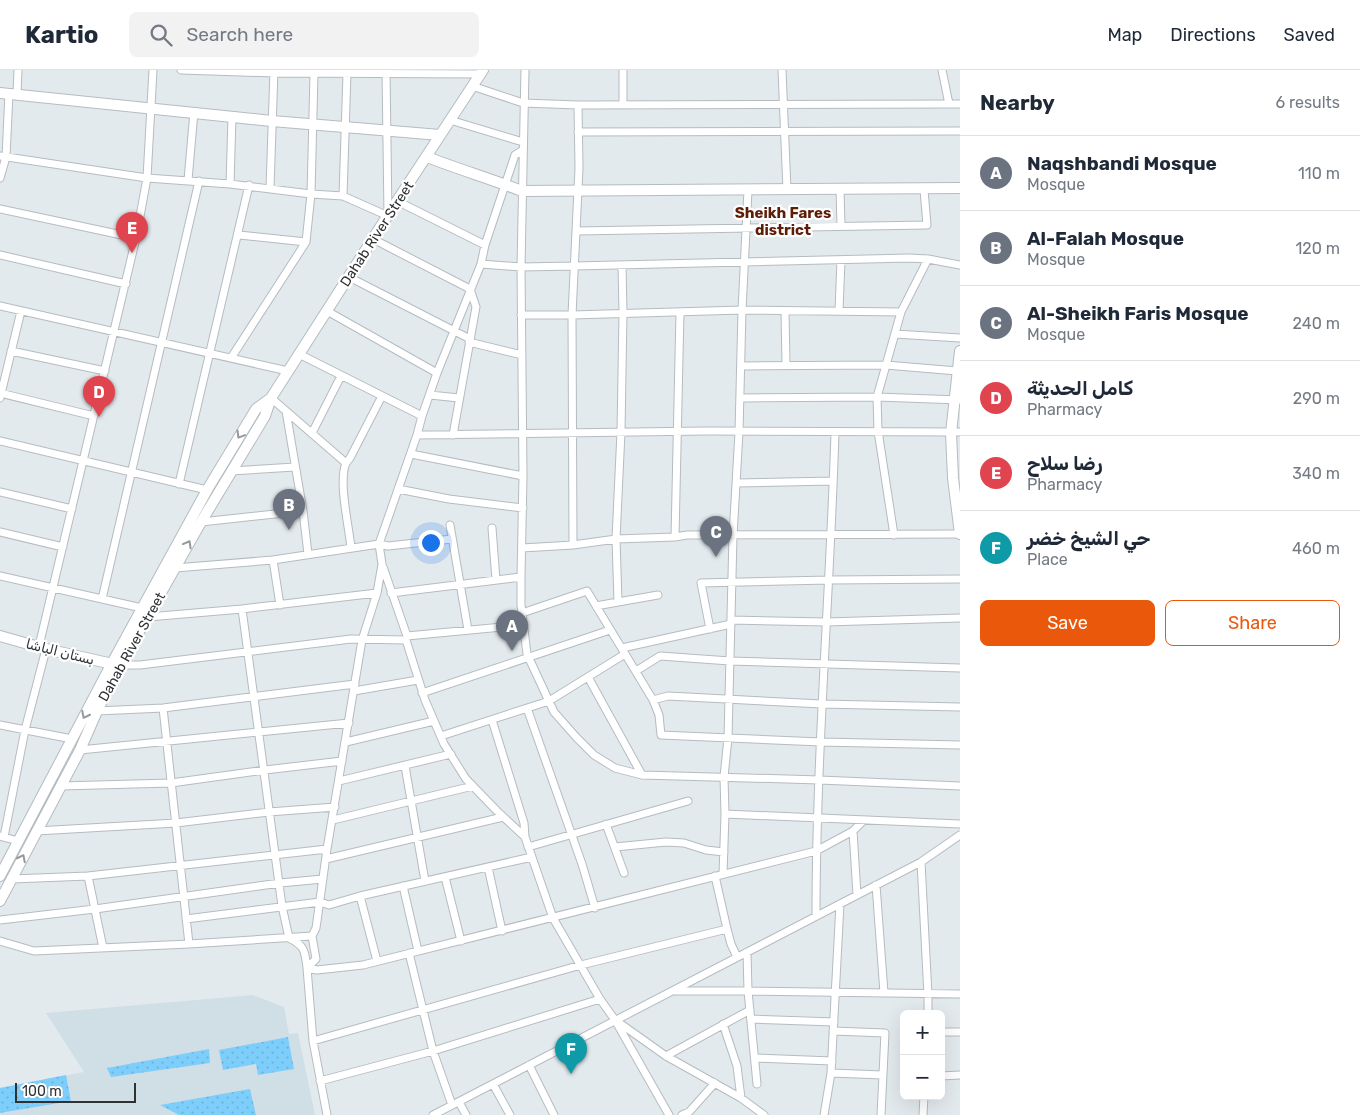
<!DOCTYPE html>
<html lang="en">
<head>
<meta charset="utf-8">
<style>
	:root { --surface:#fff; --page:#f2f2f3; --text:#1f2937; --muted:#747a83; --line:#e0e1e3; --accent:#ea580c }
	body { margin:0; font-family:Rubik,Cairo,sans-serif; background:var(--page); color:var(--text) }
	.controls { position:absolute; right:15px; bottom:15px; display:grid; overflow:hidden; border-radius:8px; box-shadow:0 5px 20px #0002 }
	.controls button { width:45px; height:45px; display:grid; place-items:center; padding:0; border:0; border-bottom:1px solid var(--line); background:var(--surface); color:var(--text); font:25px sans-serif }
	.scale { position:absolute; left:15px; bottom:12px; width:121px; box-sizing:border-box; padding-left:5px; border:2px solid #2f3133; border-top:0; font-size:14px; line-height:18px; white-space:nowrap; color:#2f3133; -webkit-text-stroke:4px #fff; paint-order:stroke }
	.you { position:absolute; left:430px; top:472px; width:18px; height:18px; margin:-12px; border:4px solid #fff; border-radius:50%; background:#1a73e8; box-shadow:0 0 0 8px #1a73e833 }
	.badge { display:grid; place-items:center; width:32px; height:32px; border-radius:50%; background:var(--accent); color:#fff; font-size:16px; font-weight:700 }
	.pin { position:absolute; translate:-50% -41px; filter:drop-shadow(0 1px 2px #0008) }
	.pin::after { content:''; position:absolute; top:26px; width:18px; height:15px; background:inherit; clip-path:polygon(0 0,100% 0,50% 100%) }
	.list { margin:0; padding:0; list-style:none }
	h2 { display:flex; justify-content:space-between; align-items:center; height:65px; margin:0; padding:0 20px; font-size:21px }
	h2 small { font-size:16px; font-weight:400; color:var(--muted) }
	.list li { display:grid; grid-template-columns:32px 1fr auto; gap:15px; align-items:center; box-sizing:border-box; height:75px; padding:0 20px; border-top:1px solid var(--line) }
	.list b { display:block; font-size:19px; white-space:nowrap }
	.list p { margin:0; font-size:16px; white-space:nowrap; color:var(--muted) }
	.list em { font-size:16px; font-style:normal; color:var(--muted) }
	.actions { display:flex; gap:10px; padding:15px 20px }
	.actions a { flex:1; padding:11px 0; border:1px solid var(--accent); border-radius:8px; text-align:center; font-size:18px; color:var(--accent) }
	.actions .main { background:var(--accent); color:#fff }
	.icon { flex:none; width:28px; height:28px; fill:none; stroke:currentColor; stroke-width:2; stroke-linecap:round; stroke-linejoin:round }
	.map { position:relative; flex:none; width:960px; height:1045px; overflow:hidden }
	header { display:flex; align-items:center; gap:30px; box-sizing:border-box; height:70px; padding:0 25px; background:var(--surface); border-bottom:1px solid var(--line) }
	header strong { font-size:24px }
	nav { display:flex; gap:28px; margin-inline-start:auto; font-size:18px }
	.search { width:350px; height:45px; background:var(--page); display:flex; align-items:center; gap:12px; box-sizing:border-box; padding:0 18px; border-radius:8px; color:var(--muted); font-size:19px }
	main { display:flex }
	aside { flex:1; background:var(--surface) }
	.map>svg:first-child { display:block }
	.built { fill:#d0dee6 }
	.grass { fill:url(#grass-dots) }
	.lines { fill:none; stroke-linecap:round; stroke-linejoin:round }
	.street-casing { stroke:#b5bcc0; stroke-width:9 }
	.secondary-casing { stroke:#b5bcc0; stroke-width:12 }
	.street { stroke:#fff; stroke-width:7 }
	.secondary { stroke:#fff; stroke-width:10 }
	.oneway { stroke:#979899 }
	.labels { text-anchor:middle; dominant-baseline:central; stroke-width:4.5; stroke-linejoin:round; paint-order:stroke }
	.street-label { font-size:14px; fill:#2f3133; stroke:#fff }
	.neighbourhood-label { font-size:15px; font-weight:bold; fill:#5e1d07; stroke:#fff }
</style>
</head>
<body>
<header>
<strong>Kartio</strong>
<div class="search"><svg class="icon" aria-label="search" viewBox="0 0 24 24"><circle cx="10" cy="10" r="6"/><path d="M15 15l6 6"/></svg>Search here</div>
<nav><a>Map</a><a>Directions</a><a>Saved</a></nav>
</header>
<main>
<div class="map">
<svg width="960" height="1045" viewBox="0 0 960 1045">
	<defs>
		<pattern id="grass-dots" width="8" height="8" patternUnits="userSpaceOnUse" patternTransform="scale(1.25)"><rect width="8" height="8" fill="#7ecefb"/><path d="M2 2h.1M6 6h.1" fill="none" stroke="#6db1d8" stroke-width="1.8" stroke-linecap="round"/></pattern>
	</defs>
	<rect width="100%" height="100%" fill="#e3eaee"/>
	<path class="built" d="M253 925 284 937 289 964 298 963 315 1045H0V1018L84 1002 46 943Z"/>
	<path class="grass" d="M288 967 294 999 258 1005 256 994 223 1000 219 980Z
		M209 979 210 993 111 1007 107 998Z
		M66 1005 71 1031 0 1043V1018Z
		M250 1019 256 1045H179L160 1035Z"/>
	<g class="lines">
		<g class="street-casing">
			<path id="street" d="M181 0 275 3 480 4
				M525 0 521 197 523 406 521 507V535L527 584 554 642 576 667 594 685 615 698 642 705 820 710 960 716
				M782 0 787 120
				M942 0 949 34
				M472 16 523 33 578 35 960 34
				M17 24 18 0
				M623 35V0
				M450 50 523 72
				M578 62 960 61
				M0 86 147 108 230 114 311 124 343 126 388 146 386 0
				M0 108 6 87 9 23
				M188 110 194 42
				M230 114 232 46
				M270 118 274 0
				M840 120 841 156
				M343 126 347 3
				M397 131 485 175
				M0 139 136 168
				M577 161 927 155 924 120
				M239 165 306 172
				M373 169 470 219 476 237 453 365
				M0 185 126 214
				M481 194 521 197 575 196 909 188 928 189 960 195
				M349 207 470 269
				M0 236 288 301
				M327 241 437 303
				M785 241 786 295
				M839 241 841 190
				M521 245H572L742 240 901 242
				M895 264 960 268
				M469 272 522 285
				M11 281 105 301
				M299 284 422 346 417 365 706 361 960 362
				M231 288 306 172 311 124 314 3
				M742 296 886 295 957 301
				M0 323 94 346
				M430 325 459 328
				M0 328 21 241
				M271 328 346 393C338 412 349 456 351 478
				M741 328 877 327 960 330
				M286 341 303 441 308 484
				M422 346 437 303 481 194 485 175 515 85 523 80
				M312 363 341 306
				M0 371 207 420
				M411 384 523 406
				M346 393 350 388 382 326
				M231 401 295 397
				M736 413 833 411
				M179 414 249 115
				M398 419 449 429 523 438
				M0 422 72 439
				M201 452 303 441
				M450 455 468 560
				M492 458 496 510
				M0 462 63 477
				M894 465 878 361 877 327 901 242 928 189
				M675 467 680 242
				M573 475 572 245 579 98 578 35
				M522 478 573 475 616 469 675 467 687 465 960 464
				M273 490 280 535
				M383 497 407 566 406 570 425 630 444 674 466 709 497 741 525 767 553 848 600 929 615 950 669 1045
				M175 498 273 490 379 474 388 476 452 469
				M0 506 142 538
				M391 523 521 507
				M102 529 199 111
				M618 532 658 525
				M596 536 618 532 616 469 621 362 623 243 622 195
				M242 539 282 836 289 868C305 876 305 881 307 898L317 900 363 895 816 781 853 761 864 750
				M522 543 587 521 653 630 659 645 661 665 821 672 960 675
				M148 547 242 539 377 523
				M731 550 826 552 960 548
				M710 559 701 513 829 510 960 509
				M407 566 524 555
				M39 576 136 168 147 108 153 0
				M622 578 731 554
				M120 595H140L351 569 406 570
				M636 601 660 586 730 591 960 598
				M588 607 642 705
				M354 621 418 610
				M422 623 610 560
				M653 630 668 626 822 634 960 637
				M163 638 189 874
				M527 638 582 794 595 838
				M97 641 163 638 355 614
				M492 650 524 753 525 767
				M0 655 72 669
				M441 666 549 631 625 584
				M346 672 434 651
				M80 680 349 653
				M405 696 425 811
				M339 711 451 684
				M60 716 171 713 265 700 342 691
				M725 744 960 754
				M333 750 473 716
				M606 754 624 803
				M36 761 176 753 269 742 335 737
				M853 761 857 825
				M0 766 18 771
				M4 767 25 660 46 579
				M528 777 688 731
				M615 777 666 772 684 773 706 780 724 782
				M326 789 503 747
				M921 792 928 925V944
				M488 797 502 861
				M723 804 725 744 724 707 728 668 733 466 739 362 742 240 748 120
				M88 806 103 878
				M445 807 461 871
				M12 809 88 806 327 779
				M876 815 884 923
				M403 816 418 881
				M360 826 377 891
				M816 846C816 685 830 524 835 363
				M186 849 320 832 329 835 360 826 532 787
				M0 850 95 839 280 813 323 809
				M727 859 731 874 737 887
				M0 871 34 881 189 874 312 866
				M747 882 748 921 757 1014
				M409 883 433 981 452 1035
				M675 921H748L960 924
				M751 949 834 952
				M618 952 666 986 741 1028 764 1045
				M723 954 737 996 741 1028
				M833 961 885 963 881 1045
				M941 962H960
				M313 971 581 895 727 859 715 806
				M666 986 750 940
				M755 988 832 991
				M529 995 554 1045
				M831 1003 883 1005
				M941 1006 960 1005
				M320 1011 433 981 600 929
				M493 1014 510 1045
				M459 1032 466 1045
				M327 1045 313 971 307 898 316 889 312 866 316 858 327 779 362 570 377 523 382 494 379 474 417 365
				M433 1045 921 792 960 765
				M682 1045 689 1042 715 1013
				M824 1045 831 1003 840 834
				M923 1045 924 1026"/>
		</g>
		<g class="secondary-casing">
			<path id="secondary" d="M0 23 272 51 440 65
				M427 87C458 99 491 109 522 121L960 118
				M960 281 951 363 953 408 960 464
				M0 566 46 579 117 595
				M0 806 111 595 207 420 256 339 271 328
				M0 831 80 680 97 641 120 595 201 452 265 346 271 328 397 131 483 0"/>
		</g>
		<use href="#street" class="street"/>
		<use href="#secondary" class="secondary"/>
	</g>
	<defs><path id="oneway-chevron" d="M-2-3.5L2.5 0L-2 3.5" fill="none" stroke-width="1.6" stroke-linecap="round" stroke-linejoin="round" transform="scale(1.25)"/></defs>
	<g class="oneway">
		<use href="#oneway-chevron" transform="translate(240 365) rotate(121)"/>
		<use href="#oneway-chevron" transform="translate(188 474) rotate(-61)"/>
		<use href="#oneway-chevron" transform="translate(85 645) rotate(117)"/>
		<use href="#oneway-chevron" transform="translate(22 788) rotate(-63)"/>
	</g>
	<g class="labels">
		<g class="street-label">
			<text transform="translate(377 164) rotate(-57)">Dahab River Street</text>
			<text transform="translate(132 577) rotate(-61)">Dahab River Street</text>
			<text transform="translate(60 582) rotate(14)">بستان الباشا</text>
		</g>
		<g class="neighbourhood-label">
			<text x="783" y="143">Sheikh Fares<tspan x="783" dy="17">district</tspan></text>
		</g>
	</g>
</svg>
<div class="controls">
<button>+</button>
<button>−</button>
</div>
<div class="scale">100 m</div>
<div class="you"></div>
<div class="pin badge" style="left:512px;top:581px;background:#6b7280">A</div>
<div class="pin badge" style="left:289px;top:460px;background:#6b7280">B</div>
<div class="pin badge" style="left:716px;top:487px;background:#6b7280">C</div>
<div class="pin badge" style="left:99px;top:347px;background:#e0444e">D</div>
<div class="pin badge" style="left:132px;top:183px;background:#e0444e">E</div>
<div class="pin badge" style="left:571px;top:1004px;background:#0f9aa8">F</div>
</div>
<aside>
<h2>Nearby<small>6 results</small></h2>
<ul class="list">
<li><span class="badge" style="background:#6b7280">A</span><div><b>Naqshbandi Mosque</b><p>Mosque</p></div><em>110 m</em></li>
<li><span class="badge" style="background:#6b7280">B</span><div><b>Al-Falah Mosque</b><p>Mosque</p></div><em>120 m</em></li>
<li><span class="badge" style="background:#6b7280">C</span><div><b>Al-Sheikh Faris Mosque</b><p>Mosque</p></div><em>240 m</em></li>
<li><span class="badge" style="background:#e0444e">D</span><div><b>كامل الحديثة</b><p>Pharmacy</p></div><em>290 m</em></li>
<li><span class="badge" style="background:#e0444e">E</span><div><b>رضا سلاح</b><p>Pharmacy</p></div><em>340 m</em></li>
<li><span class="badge" style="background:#0f9aa8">F</span><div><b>حي الشيخ خضر</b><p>Place</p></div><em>460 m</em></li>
</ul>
<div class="actions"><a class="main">Save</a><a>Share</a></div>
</aside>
</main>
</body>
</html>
